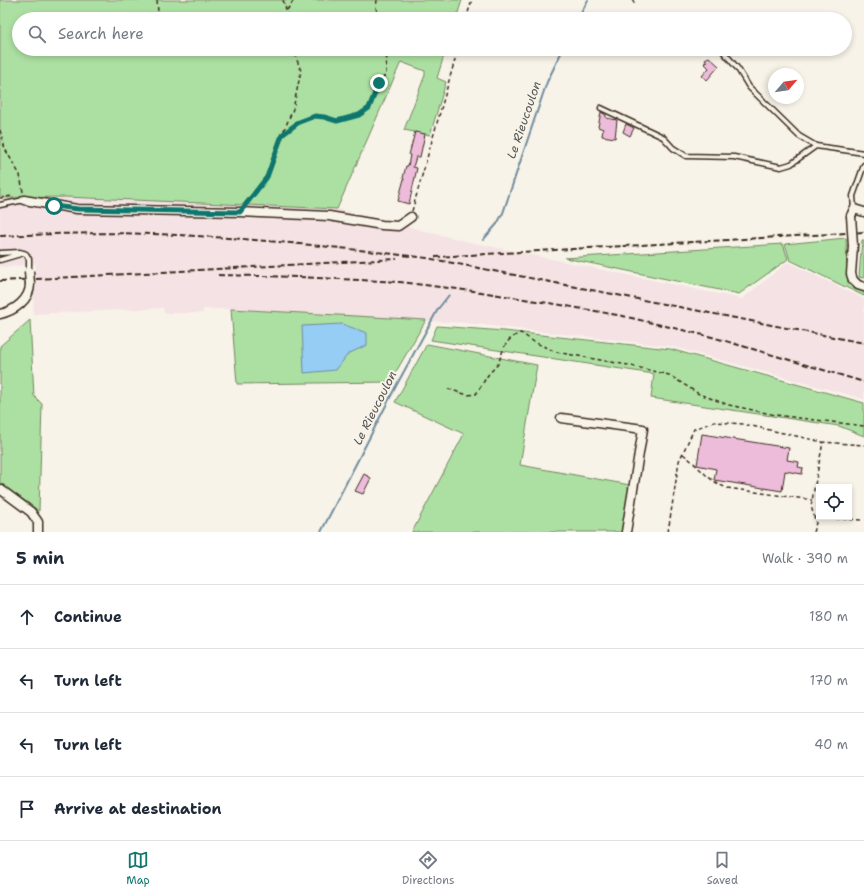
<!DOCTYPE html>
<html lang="en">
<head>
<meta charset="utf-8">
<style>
	:root { --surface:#fff; --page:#f2f2f3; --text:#1f2937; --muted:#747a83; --line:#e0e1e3; --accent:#0f766e }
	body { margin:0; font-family:"Shantell Sans",sans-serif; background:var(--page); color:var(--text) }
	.controls { position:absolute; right:12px; bottom:12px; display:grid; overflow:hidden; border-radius:0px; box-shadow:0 2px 6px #0003 }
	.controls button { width:36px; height:36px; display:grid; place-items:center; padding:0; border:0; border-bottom:1px solid var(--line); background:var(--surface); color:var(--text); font:20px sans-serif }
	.compass { position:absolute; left:768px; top:68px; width:36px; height:36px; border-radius:50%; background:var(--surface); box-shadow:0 2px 6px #0003; rotate:61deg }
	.stop { position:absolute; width:12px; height:12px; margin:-9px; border:3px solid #0f766e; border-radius:50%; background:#fff }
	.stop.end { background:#0f766e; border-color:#fff; box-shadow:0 1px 4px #0008 }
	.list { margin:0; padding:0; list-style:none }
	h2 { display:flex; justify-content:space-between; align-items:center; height:52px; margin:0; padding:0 16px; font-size:17px }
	h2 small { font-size:13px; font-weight:400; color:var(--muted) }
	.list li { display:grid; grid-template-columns:26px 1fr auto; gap:12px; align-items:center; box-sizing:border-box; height:64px; padding:0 16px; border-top:1px solid var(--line) }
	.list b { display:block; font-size:15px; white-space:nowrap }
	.list em { font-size:13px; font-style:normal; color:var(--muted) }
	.icon { flex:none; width:22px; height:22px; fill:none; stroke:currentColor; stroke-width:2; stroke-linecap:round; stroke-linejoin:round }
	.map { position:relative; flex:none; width:864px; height:532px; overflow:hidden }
	.search { position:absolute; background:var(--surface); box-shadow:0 2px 6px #0003; left:12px; right:12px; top:12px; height:44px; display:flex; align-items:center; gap:10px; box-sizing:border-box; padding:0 14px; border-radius:22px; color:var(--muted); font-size:15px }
	.sheet { height:308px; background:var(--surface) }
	nav { display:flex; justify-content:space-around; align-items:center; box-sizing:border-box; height:56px; border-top:1px solid var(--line); background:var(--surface); font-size:11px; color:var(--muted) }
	nav a { display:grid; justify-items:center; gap:2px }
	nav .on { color:var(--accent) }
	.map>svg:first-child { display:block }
	.built { fill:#f4e2e4 }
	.green { fill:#ace0a2; stroke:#748560 }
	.water { fill:#95cdf4; stroke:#718c9e }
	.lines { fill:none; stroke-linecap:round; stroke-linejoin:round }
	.stream { stroke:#718c9e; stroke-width:2 }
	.building { fill:#eebcdb; stroke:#3b2a1e }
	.lane-casing { stroke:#3b2a1e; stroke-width:7 }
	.street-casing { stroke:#3b2a1e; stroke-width:11 }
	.path { stroke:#3b2a1e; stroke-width:1.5; stroke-dasharray:4 3; stroke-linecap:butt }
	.lane { stroke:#f7f3e8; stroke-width:4 }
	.street { stroke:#f7f3e8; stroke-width:8 }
	.rail { stroke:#3b2a1e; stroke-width:2; stroke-dasharray:6 3; stroke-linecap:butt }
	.street-bridge-casing { stroke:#3b2a1e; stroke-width:11; stroke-linecap:butt }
	.street-bridge { stroke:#f7f3e8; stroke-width:8 }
	.route { stroke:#0f766e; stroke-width:5 }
	.labels { text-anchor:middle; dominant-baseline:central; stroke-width:4; stroke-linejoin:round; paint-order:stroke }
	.water-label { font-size:12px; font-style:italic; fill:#525354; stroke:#f7f3e8 }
</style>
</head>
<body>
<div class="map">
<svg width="864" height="532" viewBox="0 0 864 532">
	<rect width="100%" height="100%" fill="#f7f3e8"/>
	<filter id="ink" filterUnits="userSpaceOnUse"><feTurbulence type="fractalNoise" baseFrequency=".025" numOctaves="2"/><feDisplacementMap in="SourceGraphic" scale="8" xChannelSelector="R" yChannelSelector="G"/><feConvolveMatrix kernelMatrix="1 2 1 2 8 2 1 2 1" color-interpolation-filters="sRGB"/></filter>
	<g filter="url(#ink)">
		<path class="built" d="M66 197 337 209 469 242 742 299 788 262 864 299V399L670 346 465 323 231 309H203V313H164L163 308 33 314 36 264 0 267V198Z"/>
		<path class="green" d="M0 0H462L456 19H19V49H446L437 78 446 82 430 135 404 130 425 75V71L401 62 337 209 66 197 0 198Z
			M846 238 847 274 848 284 856 289 864 290V296L790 260 785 244Z
			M862 240H864V278L859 277Z
			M783 244 788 259 739 294 565 258Z
			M231 309 426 320 390 382 237 384Z
			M30 320 34 396 42 404 39 511 0 483V346Z
			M437 326 504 331 670 349 864 403V436L839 426 651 398 654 374 431 340Z
			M427 344 537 365 520 465 630 485 622 532H412L464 434 395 402Z"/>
		<path class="water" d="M342 324 367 333V345L348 354 336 370 304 373 302 326Z"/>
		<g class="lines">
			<path class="stream" d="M578 19 588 0
				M483 240 497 224 503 213 547 82 563 49
				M321 532 396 386 438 309 449 295"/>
		</g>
		<path class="building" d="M709 57 719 66 707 80 702 76 709 68 704 63 707 62 705 59Z
			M601 112 606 115V118L617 120 615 138 602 136 603 129 598 127Z
			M626 124 634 128 630 136 623 132Z
			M415 132 425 134 420 157H416L413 167 417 168 409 204 398 201 404 179 403 178 406 166H408L410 155H409Z
			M702 434 789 448 787 460 799 462 798 467 803 468 802 474 785 471 782 491 714 480 716 469 697 465Z
			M364 474 371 478 363 494 355 491Z"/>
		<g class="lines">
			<g class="lane-casing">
				<path id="lane" d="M722 50 738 69 749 87 799 136 816 146
					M601 108 663 137 673 148 686 156 734 157 781 167 791 164 816 146 864 153
					M0 205 24 200
					M854 209 853 196 864 165
					M0 253 20 252 26 254 29 259V271
					M0 260 24 253"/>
			</g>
			<g class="street-casing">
				<path id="street" d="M24 200 77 209 240 212 329 216 382 225 398 226 411 217
					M851 216 854 209 864 212
					M853 246 851 274 853 280 858 285 864 287
					M0 314C14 311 30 300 30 284
					M561 418 643 429 626 532
					M0 489 31 512 38 522V532"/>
			</g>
			<path class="path" d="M157 0 158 12 165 17V19
				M283 0 289 19
				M377 0 376 7 378 19
				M633 0 635 6
				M287 10 294 0
				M466 19 472 0
				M0 130 5 149 20 175 23 192
				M283 133 299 122 315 116 324 117 337 121 359 115 369 108 379 83 386 74 387 49
				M0 198 12 196
				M245 204 267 177 279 142 293 109 301 71 293 49
				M412 211 458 49
				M448 389 468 395 476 394C480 388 484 381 488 375 491 371 495 368 498 364 504 349 504 339 521 333L534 342 556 352 628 365 669 375 699 394 729 405 776 415 864 426
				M683 454C699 466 708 481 727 488L812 500
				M815 518 864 520
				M668 532 679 461 694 429 714 422 743 424 823 442 864 445
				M813 532 816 523 811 506 823 442"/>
			<use href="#lane" class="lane"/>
			<use href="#street" class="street"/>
			<path class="rail" d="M0 236C50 234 101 232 152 234 244 237 336 247 427 258L864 343
				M435 257 864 232
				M218 275 299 277 400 282 481 292 561 305 623 316 712 337 864 382
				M0 281 397 259"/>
			<g class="street-bridge-casing">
				<path id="street-bridge" d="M851 216 853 246
					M29 271 30 284"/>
			</g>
			<use href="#street-bridge" class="street-bridge"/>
		</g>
	</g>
	<g class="lines" filter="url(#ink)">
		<path class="route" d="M54 206 78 209 240 212 267 177 282 135 299 122 315 116 324 117 337 121 359 115 369 108 379 83"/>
	</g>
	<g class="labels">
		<g class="water-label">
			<text transform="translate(524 120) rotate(-71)">Le Rieucoulon</text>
			<text transform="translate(375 408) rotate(-63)">Le Rieucoulon</text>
		</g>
	</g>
</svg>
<div class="controls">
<button><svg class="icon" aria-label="locate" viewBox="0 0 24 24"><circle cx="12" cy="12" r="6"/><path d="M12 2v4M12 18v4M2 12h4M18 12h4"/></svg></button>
</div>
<svg class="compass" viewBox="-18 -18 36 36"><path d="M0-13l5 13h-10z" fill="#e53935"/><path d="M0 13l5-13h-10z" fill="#747a83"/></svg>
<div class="stop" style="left:54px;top:206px"></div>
<div class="stop end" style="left:379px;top:83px"></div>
<div class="search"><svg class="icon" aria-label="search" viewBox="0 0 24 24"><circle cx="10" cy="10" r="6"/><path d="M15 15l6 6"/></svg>Search here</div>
</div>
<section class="sheet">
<h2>5 min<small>Walk · 390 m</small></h2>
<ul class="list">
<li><svg class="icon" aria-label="ahead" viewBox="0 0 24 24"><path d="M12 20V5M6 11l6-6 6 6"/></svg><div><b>Continue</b></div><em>180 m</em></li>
<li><svg class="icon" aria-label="left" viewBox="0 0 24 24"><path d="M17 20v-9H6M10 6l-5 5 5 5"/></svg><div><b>Turn left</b></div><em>170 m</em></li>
<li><svg class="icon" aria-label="left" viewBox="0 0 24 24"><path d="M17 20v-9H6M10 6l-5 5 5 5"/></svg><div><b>Turn left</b></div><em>40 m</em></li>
<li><svg class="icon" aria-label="arrive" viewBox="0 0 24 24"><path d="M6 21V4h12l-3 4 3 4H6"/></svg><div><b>Arrive at destination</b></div></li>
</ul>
</section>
<nav>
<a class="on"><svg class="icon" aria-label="map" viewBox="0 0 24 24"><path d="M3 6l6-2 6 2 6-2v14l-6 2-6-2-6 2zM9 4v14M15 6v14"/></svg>Map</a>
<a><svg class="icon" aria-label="directions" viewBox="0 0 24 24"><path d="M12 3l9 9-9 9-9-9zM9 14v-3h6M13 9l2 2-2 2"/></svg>Directions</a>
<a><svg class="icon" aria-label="saved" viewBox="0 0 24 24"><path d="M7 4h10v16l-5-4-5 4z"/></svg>Saved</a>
</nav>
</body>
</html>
